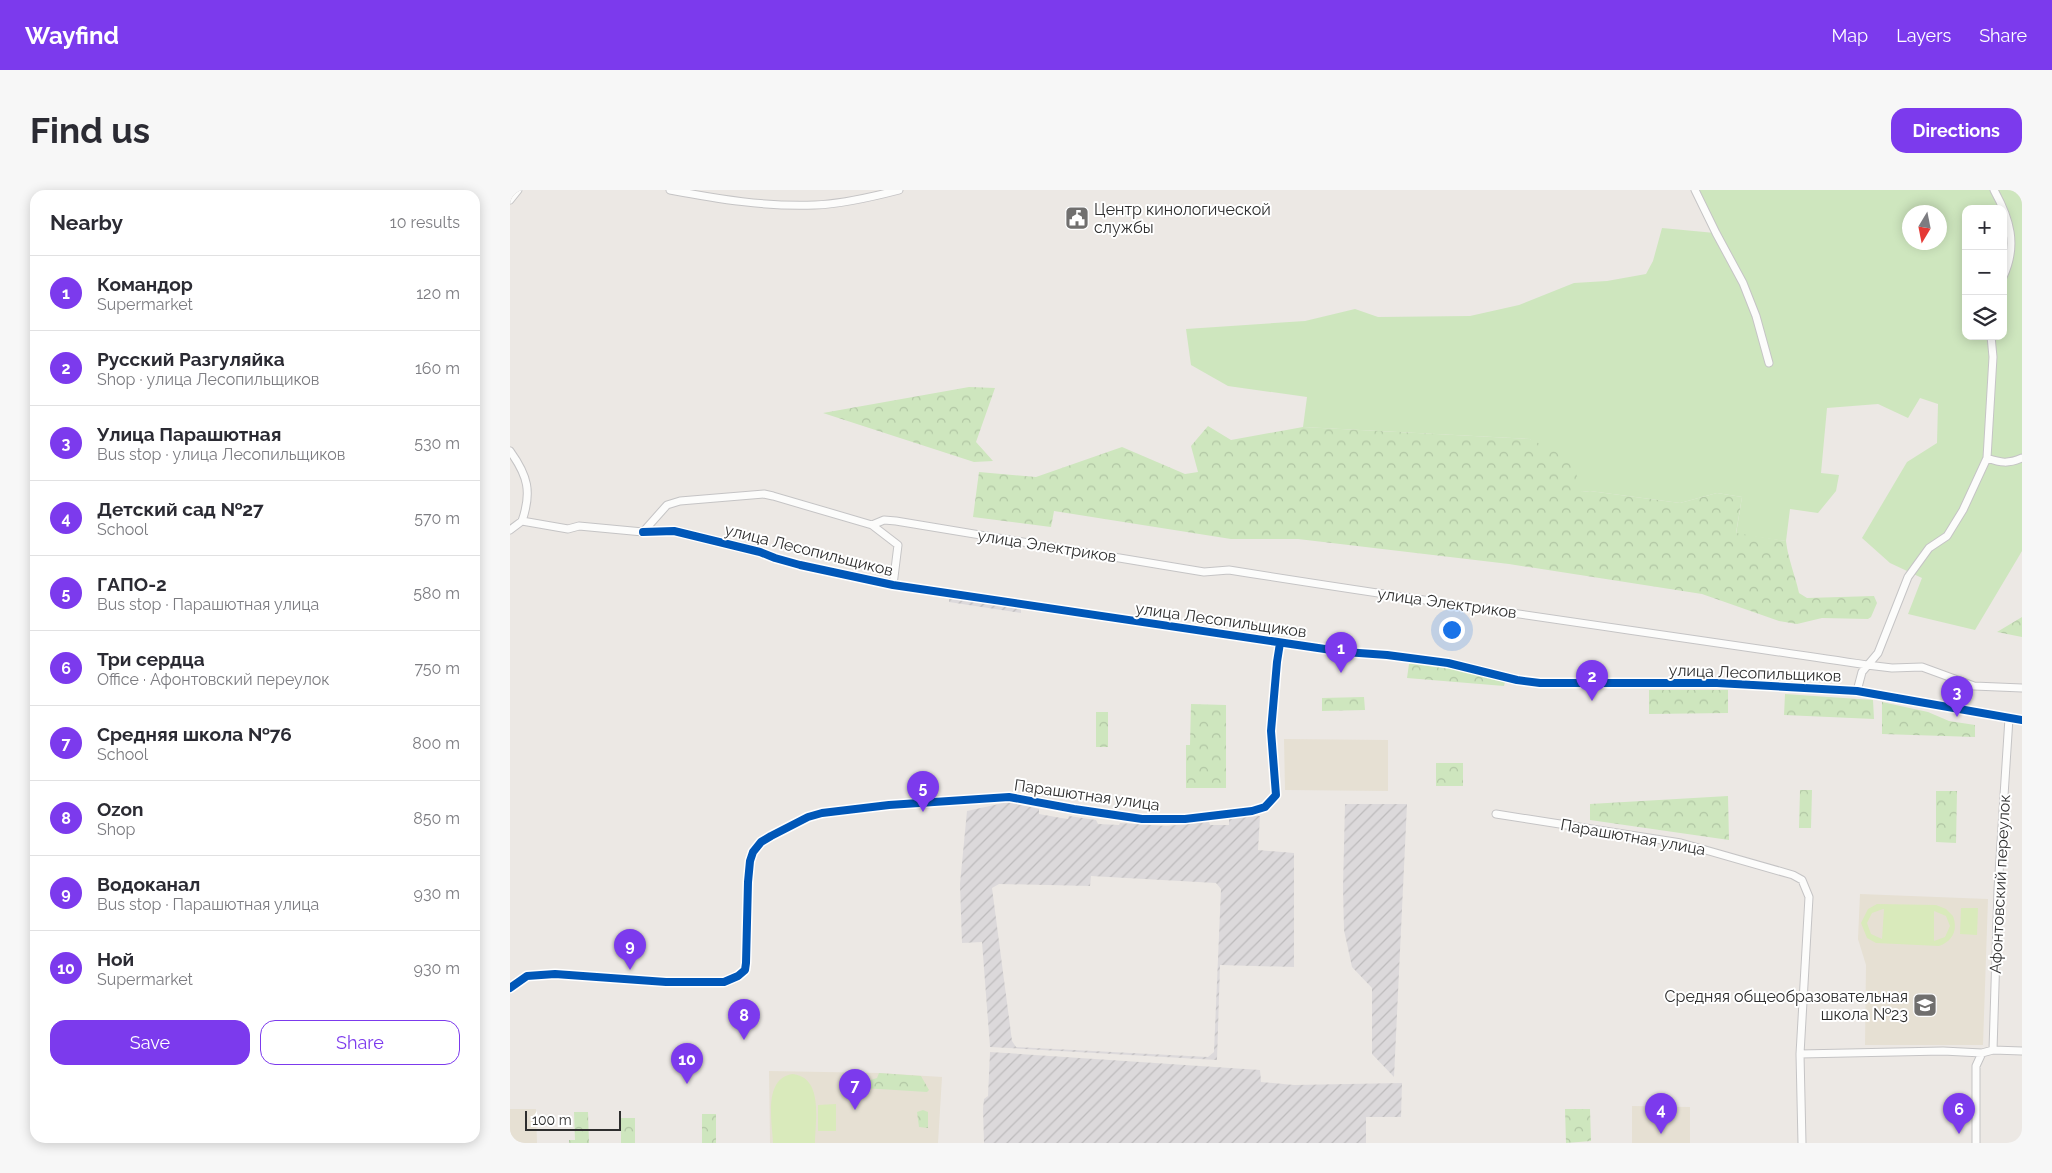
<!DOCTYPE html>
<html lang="en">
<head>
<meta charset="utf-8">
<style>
	:root { --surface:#fff; --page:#f7f7f7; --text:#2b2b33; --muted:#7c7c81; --line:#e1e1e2; --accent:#7c3aed }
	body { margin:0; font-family:Raleway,sans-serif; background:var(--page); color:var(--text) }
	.controls { position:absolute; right:15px; top:15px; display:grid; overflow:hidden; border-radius:10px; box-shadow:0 2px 12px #0003 }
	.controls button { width:45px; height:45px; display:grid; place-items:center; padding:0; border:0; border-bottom:1px solid var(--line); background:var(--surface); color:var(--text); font:25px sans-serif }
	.compass { position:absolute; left:1392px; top:15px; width:45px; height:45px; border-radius:50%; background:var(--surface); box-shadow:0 2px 12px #0003; rotate:190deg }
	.scale { position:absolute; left:15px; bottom:12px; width:96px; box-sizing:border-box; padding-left:5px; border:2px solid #2e2e2e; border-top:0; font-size:14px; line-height:18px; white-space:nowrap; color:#2e2e2e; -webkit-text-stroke:4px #fff; paint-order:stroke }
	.you { position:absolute; left:941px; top:439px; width:18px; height:18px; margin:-12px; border:4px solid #fff; border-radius:50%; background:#1a73e8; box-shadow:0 0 0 8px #1a73e833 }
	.badge { display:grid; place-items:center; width:32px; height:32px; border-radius:50%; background:var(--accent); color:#fff; font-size:16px; font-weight:700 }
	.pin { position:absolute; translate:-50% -41px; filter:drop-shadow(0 1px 2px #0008) }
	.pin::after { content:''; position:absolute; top:26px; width:18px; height:15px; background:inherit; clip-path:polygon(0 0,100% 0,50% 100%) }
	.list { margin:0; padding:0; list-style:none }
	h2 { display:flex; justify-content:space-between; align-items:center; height:65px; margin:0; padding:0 20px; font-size:21px }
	h2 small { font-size:16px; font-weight:400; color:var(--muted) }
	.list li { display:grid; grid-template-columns:32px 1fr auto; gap:15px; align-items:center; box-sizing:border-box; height:75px; padding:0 20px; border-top:1px solid var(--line) }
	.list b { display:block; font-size:19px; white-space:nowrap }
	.list p { margin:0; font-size:16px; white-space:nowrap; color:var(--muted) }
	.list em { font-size:16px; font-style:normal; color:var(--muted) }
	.actions { display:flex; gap:10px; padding:15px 20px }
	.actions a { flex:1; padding:11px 0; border:1px solid var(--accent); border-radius:15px; text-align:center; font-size:18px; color:var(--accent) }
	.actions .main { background:var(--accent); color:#fff }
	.icon { flex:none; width:28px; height:28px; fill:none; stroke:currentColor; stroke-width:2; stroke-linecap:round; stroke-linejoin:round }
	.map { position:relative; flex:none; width:1512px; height:953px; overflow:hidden; border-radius:15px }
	header { display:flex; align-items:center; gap:30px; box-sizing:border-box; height:70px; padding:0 25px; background:var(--accent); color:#fff }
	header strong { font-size:24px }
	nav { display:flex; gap:28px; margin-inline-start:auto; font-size:18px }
	.intro { display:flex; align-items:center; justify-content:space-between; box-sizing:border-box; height:120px; padding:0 30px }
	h1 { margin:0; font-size:35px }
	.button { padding:12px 22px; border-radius:15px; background:var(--accent); color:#fff; font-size:18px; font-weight:700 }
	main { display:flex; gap:30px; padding:0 30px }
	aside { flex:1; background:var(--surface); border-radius:15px; box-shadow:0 2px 12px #0003 }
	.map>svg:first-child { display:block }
	.industrial { fill:url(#industrial-furrows); fill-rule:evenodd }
	.education { fill:#e6e0d3 }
	.grass { fill:#cee6be; fill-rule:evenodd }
	.forest { fill:url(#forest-crowns) }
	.pitch { fill:#d9eabb; fill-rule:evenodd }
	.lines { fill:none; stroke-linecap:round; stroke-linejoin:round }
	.street-casing { stroke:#c5c4c5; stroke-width:9 }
	.street { stroke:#fcfcfb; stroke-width:7 }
	.cycleway-casing { stroke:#fff; stroke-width:11 }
	.cycleway { stroke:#0057b8; stroke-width:8 }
	.labels { text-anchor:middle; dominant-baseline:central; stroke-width:4; stroke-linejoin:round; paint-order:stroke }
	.poi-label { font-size:16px; fill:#2e2e2e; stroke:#fff; text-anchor:start }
	.street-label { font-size:16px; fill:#2e2e2e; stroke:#fff }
</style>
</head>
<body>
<header>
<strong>Wayfind</strong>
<nav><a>Map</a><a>Layers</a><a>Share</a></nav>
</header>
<div class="intro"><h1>Find us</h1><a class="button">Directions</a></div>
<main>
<aside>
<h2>Nearby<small>10 results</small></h2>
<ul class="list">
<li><span class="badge">1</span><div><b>Командор</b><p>Supermarket</p></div><em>120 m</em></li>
<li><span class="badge">2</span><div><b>Русский Разгуляйка</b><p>Shop · улица Лесопильщиков</p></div><em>160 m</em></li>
<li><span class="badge">3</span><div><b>Улица Парашютная</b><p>Bus stop · улица Лесопильщиков</p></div><em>530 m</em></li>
<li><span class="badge">4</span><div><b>Детский сад №27</b><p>School</p></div><em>570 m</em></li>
<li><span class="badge">5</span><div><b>ГАПО-2</b><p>Bus stop · Парашютная улица</p></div><em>580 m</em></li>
<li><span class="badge">6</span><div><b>Три сердца</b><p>Office · Афонтовский переулок</p></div><em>750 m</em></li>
<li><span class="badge">7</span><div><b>Средняя школа №76</b><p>School</p></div><em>800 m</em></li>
<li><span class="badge">8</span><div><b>Ozon</b><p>Shop</p></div><em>850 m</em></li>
<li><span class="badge">9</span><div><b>Водоканал</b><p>Bus stop · Парашютная улица</p></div><em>930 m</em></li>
<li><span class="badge">10</span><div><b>Ной</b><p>Supermarket</p></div><em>930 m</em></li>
</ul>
<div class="actions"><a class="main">Save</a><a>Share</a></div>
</aside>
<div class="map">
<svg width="1512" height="953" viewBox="0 0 1512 953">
	<defs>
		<pattern id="industrial-furrows" width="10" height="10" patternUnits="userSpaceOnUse" patternTransform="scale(1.25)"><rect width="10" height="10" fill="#dcd9db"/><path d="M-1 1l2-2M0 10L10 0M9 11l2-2" fill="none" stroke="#bdbbbc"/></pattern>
		<pattern id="forest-crowns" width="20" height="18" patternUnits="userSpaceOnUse" patternTransform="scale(1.25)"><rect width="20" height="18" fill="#cee6be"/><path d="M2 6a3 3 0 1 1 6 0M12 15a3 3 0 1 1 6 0" fill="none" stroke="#b1c6a4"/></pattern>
	</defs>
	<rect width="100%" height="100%" fill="#ece8e4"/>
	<path class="industrial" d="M439 408 511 418V423L439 412Z
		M498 612 529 619V624L551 628 558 629 559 626 586 630 588 634 609 635 610 633 656 636 699 632 700 635H719V627L750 626 748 660 784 663V777L710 775 707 870 480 857 472 752 452 753 450 694 457 621ZM581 686 706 693 711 699 704 862 698 867 506 857 502 851 482 698 489 694 580 696Z
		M835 614H897L884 887 862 864V798L842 777 834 740 833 698Z
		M480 862 750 880 751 892 784 895 892 893 891 927H856V953H474L473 919 474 909 478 906Z"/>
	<path class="education" d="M774 549 878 550V601L775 600Z
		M1350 704 1478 709 1473 855H1355L1356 775 1348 749Z
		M259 881 369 883 432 887 428 953H260Z
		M1122 916 1180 917V953H1122Z
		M0 919H26L27 953H0Z"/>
	<path class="grass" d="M1184 0H1512V361L1465 440 1398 424 1412 388 1380 373 1352 348 1397 272 1427 253 1428 214 1410 208 1398 228 1368 214 1317 218 1311 283 1329 285 1326 301 1308 323 1280 319 1276 351 1226 344 1232 307 1207 303 1170 313 1080 301 1072 302 1020 249 793 237 797 207 718 196 681 175 676 139 795 131 845 119 868 127 960 126 1009 115 1064 93 1097 91 1136 84 1143 71 1152 38 1205 43ZM1456 19H1493V146H1456ZM1400 22H1430V52H1400Z"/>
	<path class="forest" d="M459 197 485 198 466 252 483 271 464 272 313 223Z
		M698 236 721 250 793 237 1020 249 1062 270 1072 302 1080 301 1170 313 1207 303 1232 307 1226 343 1276 351C1278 369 1285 385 1289 403L1297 408 1364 406 1367 413 1361 427 1358 429 1312 428 1287 434 1269 431 1192 404 999 374 788 349H721L544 321 541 337 463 327 469 282 526 287 612 257 675 284 688 282 681 256Z
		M1512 427V447L1487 442Z
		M903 472 940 478 995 492 994 496 897 488 899 474Z
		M1139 500H1218V523L1139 524Z
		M1275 504 1363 510 1364 529 1274 525Z
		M854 507 855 520 812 521V508Z
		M1372 512 1418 522 1439 531 1465 535V547L1372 544Z
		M681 514 716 515V598H676V555H680Z
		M586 522H598V557H586Z
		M926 573H953V596H926Z
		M1290 600H1302L1301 638H1289Z
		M1426 601H1447L1446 653 1426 652Z
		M1218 606 1219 650 1080 630V614Z
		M369 883 411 886 419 900 417 902 353 898 354 892 367 888Z
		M1055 919H1080L1081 951 1056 953Z
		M413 920 418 922V938L409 937 407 922Z
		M64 922H78L79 953H59V950H65Z
		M192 924H206V953H192Z
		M111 928H125V953H111Z"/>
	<path class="pitch" d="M1367 714 1426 715 1436 719 1443 726C1448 740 1443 751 1429 756L1366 753 1357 748 1351 733 1358 719ZM1373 719H1374L1372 749 1361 744 1357 733 1362 723ZM1424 721 1436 726 1440 736 1435 747 1424 751Z
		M1451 718H1468L1467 745 1450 744Z
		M283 884C314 888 305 931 305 953H263C262 931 253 888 283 884Z
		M326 914V941H308V915Z"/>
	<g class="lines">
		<g class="street-casing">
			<path id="street" d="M160 0C208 9 256 17 305 15 333 14 362 7 389 0
				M1185 0 1206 43 1233 93 1246 126 1259 173
				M1484 0C1500 29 1508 55 1493 87
				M0 10 8 0
				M0 261C18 286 22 302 12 331
				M1477 268C1491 273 1498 274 1512 268
				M362 335 374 330 386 331 694 382 719 380C931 414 1144 443 1357 475L1382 478 1412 477 1464 496 1512 498
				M0 340 12 331 58 339 69 336 133 342 157 315 170 311 254 304 263 306 362 335 388 355 383 395
				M133 342 164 341 250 362 265 368 290 375 383 395 835 462 877 465 938 473 1007 490 1030 493H1207L1347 501 1512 530
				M1347 501 1352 482 1368 463 1398 387 1419 358 1437 346 1453 320 1477 268 1483 167 1481 146
				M986 624 1171 653 1283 685 1292 690 1299 707 1290 864 1292 953
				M0 798 17 786 45 784 156 792H214L228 786 235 780 236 773 238 692 240 671 243 662 251 652 261 646 298 627 312 623 379 615 499 607 564 619 632 629H675L742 621 755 617 766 605 761 541 767 472 770 453
				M1483 860 1488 699 1499 528
				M1290 864 1433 861 1472 863 1483 860
				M1466 953V876L1472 863 1483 860 1512 861"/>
		</g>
		<use href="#street" class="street"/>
		<g class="cycleway-casing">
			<path id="cycleway" d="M133 342 164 341 250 362 265 368 290 375 383 395 835 462 877 465 938 473 1007 490 1030 493H1207L1347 501 1512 530
				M0 798 17 786 45 784 156 792H214L228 786 235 780 236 773 238 692 240 671 243 662 251 652 261 646 298 627 312 623 379 615 499 607 564 619 632 629H675L742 621 755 617 766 605 761 541 767 472 770 453"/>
		</g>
		<use href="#cycleway" class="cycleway"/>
	</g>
	<defs>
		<g id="civic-square" transform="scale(1.25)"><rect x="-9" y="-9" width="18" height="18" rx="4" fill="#706f6e" stroke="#fff"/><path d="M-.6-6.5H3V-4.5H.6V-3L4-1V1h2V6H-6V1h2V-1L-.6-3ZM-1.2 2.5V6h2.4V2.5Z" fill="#fff"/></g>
		<g id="school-square" transform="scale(1.25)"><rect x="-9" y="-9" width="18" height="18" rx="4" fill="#706f6e" stroke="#fff"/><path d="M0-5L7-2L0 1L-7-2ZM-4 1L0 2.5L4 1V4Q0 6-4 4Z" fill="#fff"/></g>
	</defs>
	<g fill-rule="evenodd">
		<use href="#civic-square" x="567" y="28"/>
		<use href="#school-square" x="1415" y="815"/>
	</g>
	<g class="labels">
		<g class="poi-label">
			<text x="584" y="19">Центр кинологической<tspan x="584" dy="18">службы</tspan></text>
			<text x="1398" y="806" text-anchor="end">Средняя общеобразовательная<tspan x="1398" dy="18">школа №23</tspan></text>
		</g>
		<g class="street-label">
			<text transform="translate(537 356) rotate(9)">улица Электриков</text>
			<text transform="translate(299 360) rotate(14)">улица Лесопильщиков</text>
			<text transform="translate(937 413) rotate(8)">улица Электриков</text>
			<text transform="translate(711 430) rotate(8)">улица Лесопильщиков</text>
			<text transform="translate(1245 483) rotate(2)">улица Лесопильщиков</text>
			<text transform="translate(577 605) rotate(8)">Парашютная улица</text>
			<text transform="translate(1123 647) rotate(10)">Парашютная улица</text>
			<text transform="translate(1490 694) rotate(-87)">Афонтовский переулок</text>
		</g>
	</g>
</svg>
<div class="controls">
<button>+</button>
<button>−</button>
<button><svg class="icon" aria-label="layers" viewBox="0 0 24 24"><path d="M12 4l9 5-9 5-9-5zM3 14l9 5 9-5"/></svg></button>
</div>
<svg class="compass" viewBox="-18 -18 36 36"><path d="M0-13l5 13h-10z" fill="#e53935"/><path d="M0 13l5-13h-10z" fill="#7c7c81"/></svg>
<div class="scale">100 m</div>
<div class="you"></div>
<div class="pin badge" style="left:831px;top:483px">1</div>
<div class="pin badge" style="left:1082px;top:511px">2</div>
<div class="pin badge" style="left:1447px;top:527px">3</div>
<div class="pin badge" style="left:1151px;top:944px">4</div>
<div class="pin badge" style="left:413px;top:622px">5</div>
<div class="pin badge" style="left:1449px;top:944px">6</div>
<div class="pin badge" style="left:345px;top:920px">7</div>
<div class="pin badge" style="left:234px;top:850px">8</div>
<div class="pin badge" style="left:120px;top:780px">9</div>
<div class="pin badge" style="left:177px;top:894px">10</div>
</div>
</main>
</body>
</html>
